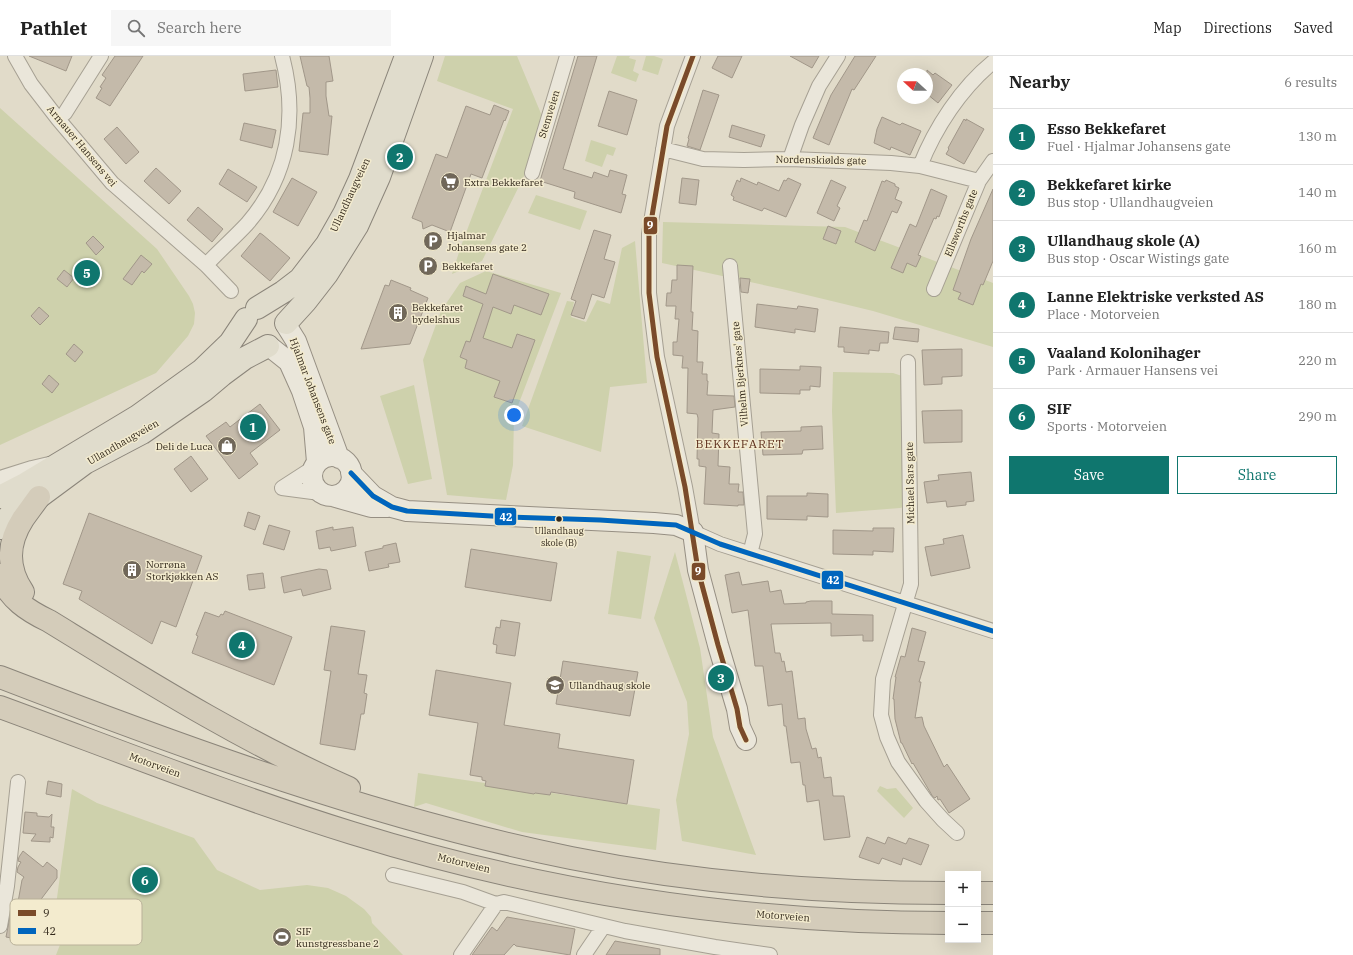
<!DOCTYPE html>
<html lang="en">
<head>
<meta charset="utf-8">
<style>
	:root { --surface:#fff; --page:#f6f6f6; --text:#222; --muted:#767676; --line:#e0e0e0; --accent:#0f766e }
	body { margin:0; font-family:"IBM Plex Serif",serif; background:var(--page); color:var(--text) }
	.controls { position:absolute; right:12px; bottom:12px; display:grid; overflow:hidden; border-radius:0px; box-shadow:0 4px 16px #0002 }
	.controls button { width:36px; height:36px; display:grid; place-items:center; padding:0; border:0; border-bottom:1px solid var(--line); background:var(--surface); color:var(--text); font:20px sans-serif }
	.compass { position:absolute; left:897px; top:12px; width:36px; height:36px; border-radius:50%; background:var(--surface); box-shadow:0 4px 16px #0002; rotate:291deg }
	.you { position:absolute; left:514px; top:359px; width:14px; height:14px; margin:-10px; border:3px solid #fff; border-radius:50%; background:#1a73e8; box-shadow:0 0 0 6px #1a73e833 }
	.badge { display:grid; place-items:center; width:26px; height:26px; border-radius:50%; background:var(--accent); color:#fff; font-size:13px; font-weight:700 }
	.pin { position:absolute; translate:-50% -50%; border:2px solid #fff; box-shadow:0 1px 4px #0006 }
	.list { margin:0; padding:0; list-style:none }
	h2 { display:flex; justify-content:space-between; align-items:center; height:52px; margin:0; padding:0 16px; font-size:17px }
	h2 small { font-size:13px; font-weight:400; color:var(--muted) }
	.list li { display:grid; grid-template-columns:26px 1fr auto; gap:12px; align-items:center; box-sizing:border-box; height:56px; padding:0 16px; border-top:1px solid var(--line) }
	.list b { display:block; font-size:15px; white-space:nowrap }
	.list p { margin:0; font-size:13px; white-space:nowrap; color:var(--muted) }
	.list em { font-size:13px; font-style:normal; color:var(--muted) }
	.actions { display:flex; gap:8px; padding:12px 16px }
	.actions a { flex:1; padding:9px 0; border:1px solid var(--accent); border-radius:0px; text-align:center; font-size:14px; color:var(--accent) }
	.actions .main { background:var(--accent); color:#fff }
	.icon { flex:none; width:22px; height:22px; fill:none; stroke:currentColor; stroke-width:2; stroke-linecap:round; stroke-linejoin:round }
	.map { position:relative; flex:none; width:993px; height:899px; overflow:hidden }
	header { display:flex; align-items:center; gap:24px; box-sizing:border-box; height:56px; padding:0 20px; background:var(--surface); border-bottom:1px solid var(--line) }
	header strong { font-size:19px }
	nav { display:flex; gap:22px; margin-inline-start:auto; font-size:14px }
	.search { width:280px; height:36px; background:var(--page); display:flex; align-items:center; gap:10px; box-sizing:border-box; padding:0 14px; border-radius:0px; color:var(--muted); font-size:15px }
	main { display:flex }
	aside { flex:1; background:var(--surface) }
	.map>svg:first-child { display:block }
	.green { fill:#ced1ac }
	.building { fill:#c4baaa; stroke:#a19789 }
	.lines { fill:none; stroke-linecap:round; stroke-linejoin:round }
	.street-casing { stroke:#a6a093; stroke-width:16 }
	.secondary-casing { stroke:#968f83; stroke-width:22 }
	.primary-casing { stroke:#8b857a; stroke-width:24 }
	.highway-casing { stroke:#8b857a; stroke-width:24 }
	.street { stroke:#eae6da; stroke-width:14 }
	.secondary { stroke:#eae6da; stroke-width:20 }
	.primary { stroke:#e0dccc; stroke-width:22 }
	.highway { stroke:#d4ccba; stroke-width:22 }
	.bus-1-casing { stroke:#f3ebce; stroke-width:8 }
	.bus-2-casing { stroke:#f3ebce; stroke-width:8 }
	.bus-1 { stroke:#7a4b2a; stroke-width:5 }
	.bus-2 { stroke:#0065bd; stroke-width:5 }
	.bus-dot { fill:#33291c; stroke:#f3ebce; stroke-width:1.5 }
	.labels { text-anchor:middle; dominant-baseline:central; stroke-width:3; stroke-linejoin:round; paint-order:stroke }
	.bus-label { font-size:9px; fill:#33291c; stroke:#f3ebce }
	.street-label { font-size:10px; fill:#33291c; stroke:#f3ebce }
	.poi-label { font-size:10px; fill:#33291c; stroke:#f3ebce; text-anchor:start }
	.quarter-label { font-size:12px; letter-spacing:1px; fill:#5e301e; stroke:#f3ebce }
	.key { fill:#f3ebce; stroke:#b9b199; stroke-width:1 }
	.key-label { font-size:11px; fill:#33291c }
	.line-badge { stroke:#f3ebce; stroke-width:1.5 }
	.badge-label { font-size:11px; text-anchor:middle; font-weight:bold; fill:#fff }
</style>
</head>
<body>
<header>
<strong>Pathlet</strong>
<div class="search"><svg class="icon" aria-label="search" viewBox="0 0 24 24"><circle cx="10" cy="10" r="6"/><path d="M15 15l6 6"/></svg>Search here</div>
<nav><a>Map</a><a>Directions</a><a>Saved</a></nav>
</header>
<main>
<div class="map">
<svg width="993" height="899" viewBox="0 0 993 899">
	<rect width="100%" height="100%" fill="#e1dbc9"/>
	<path class="green" d="M445 0H517L542 60 529 110 482 205 452 218 461 190 513 53 437 25Z
		M617 0H630L629 2 636 4 633 15 639 18 636 26 611 17Z
		M646 0H654L663 3 658 19 642 14Z
		M0 52 157 193 189 240 193 248 195 257 194 268 188 280 156 317 0 389Z
		M591 84 616 92 613 100 607 98 602 111 585 105Z
		M536 139 587 155 580 174 528 157Z
		M663 166 845 171 993 227V291L873 255 782 233 662 207Z
		M635 185 647 327 610 331 601 396 522 370 567 245 574 246 571 261 586 266 597 244 610 248 622 192Z
		M486 215 561 237 514 360 513 409 506 444 447 439 423 304 441 255 460 227Z
		M833 316 893 317 902 320 904 451 900 452 836 457 832 355Z
		M414 329 432 423 408 428 380 340Z
		M617 495 651 500 641 563 608 558Z
		M675 496 700 592 713 681 756 799 682 785 676 744 689 678 687 646 654 562Z
		M418 717 660 753 656 794 522 776 426 747 414 751Z
		M880 730 887 733 896 732 913 752 904 762 877 735Z
		M72 733 97 747 194 782 217 814 260 834 307 829 328 832 346 840 364 853 371 861 372 867 403 899H56L75 850 56 849Z"/>
	<path class="building" d="M29 0H72L66 15Z
		M115 0H143L110 50 96 42 102 32 100 31 106 22 102 19Z
		M300 0H329L333 25 326 26V40L329 60H332L328 99 299 95 303 57H310V42L309 31 307 30Z
		M578 0H597L563 113 592 122 594 116 608 121 610 114 627 119 622 138 626 139 621 157 574 142 575 136 540 125Z
		M718 0H742L732 22 712 12Z
		M790 0H819L812 12Z
		M855 0H876L854 34 852 33 829 89 813 82 831 39Z
		M276 14 278 31 245 35 243 18Z
		M927 14 933 19 935 17 952 29 938 47 927 38Z
		M703 34 719 39 700 94 687 90 689 83 688 82Z
		M609 35 637 44 627 79 598 70Z
		M494 49 509 55 505 65 504 64 482 122 471 118 450 176 432 169 423 173 422 166 412 162 436 98 447 102 466 50 490 59Z
		M882 61 900 69 902 67 921 75 910 99 891 91 890 94 874 87 877 73Z
		M964 63 966 65V63L984 73 964 108 946 98 949 93 948 92Z
		M244 67 276 74 272 92 240 84Z
		M732 69 765 79 761 91 729 81Z
		M117 71 139 96 126 108 104 83Z
		M156 112 181 135 169 148 144 125Z
		M228 113 257 131 247 146 219 128Z
		M292 122 317 136 298 170 273 156Z
		M682 122 699 124 696 149 679 147Z
		M741 122 757 129 758 126 779 135 784 124 786 125 788 122 801 128 786 161 764 152 762 155 733 144 734 141 731 139 737 124 740 126Z
		M831 124 846 131 837 150 840 152 834 165 817 157Z
		M886 124 895 128V130L899 132 895 143 902 146 897 157 892 155 875 195 855 186 864 164 867 165 882 125 885 126Z
		M931 133 947 140 939 161 937 160 936 163 934 162 918 199 921 200 916 211 907 207 903 217 891 212 910 168 916 171Z
		M993 133V205L983 229 981 228 973 249 958 243 961 237 953 234 971 183Z
		M198 151 223 173 212 186 187 164Z
		M828 170 841 175 836 188 823 183Z
		M594 174 611 179 604 203 615 206 604 242 592 238 584 263 571 259 576 245 571 243Z
		M260 177 263 179 290 202 270 225 241 200Z
		M93 180 104 191 96 199 86 187Z
		M141 199 152 208 144 217 142 215 132 229 123 223Z
		M677 209 693 210 691 256H693L692 274 698 275 697 306H703L702 318H707V325H708L707 339 734 340 735 351 713 354 712 377 719 378 718 410 730 411 729 428H739L738 436H743L744 449H738V450L704 448 706 411 699 410V403H697L698 362 697 358 687 357 688 312H682L683 300 673 299V286H677L679 263H675L676 250H666L667 237H671L672 224H677Z
		M64 214 74 222 67 231 57 223Z
		M493 218 549 238 541 259 514 249 511 258 493 251 483 282 512 292 517 278 535 284 512 347 494 341 500 325 465 312 467 304 460 301 466 285 470 286 483 248 463 240 466 230 486 238Z
		M740 222 750 223 748 237 741 236Z
		M391 224 411 232 410 234 428 242 410 288 361 293 385 229 389 230Z
		M757 248 797 253 798 250 818 253 815 276 795 273V277L755 271Z
		M39 251 49 260 40 269 31 260Z
		M840 271 889 276 888 287H880L879 295 869 294V298L844 296V291H838Z
		M895 271 919 273 918 286 893 283Z
		M74 288 83 296 75 306 66 298Z
		M962 293V320L942 321V328L924 329 922 294Z
		M800 310 821 311 820 331 810 330V334H800V338L760 337V313L800 314Z
		M49 319 59 328 52 337 42 328Z
		M260 348 280 374 250 397 258 408 239 423 206 380 226 366 230 371Z
		M962 354V386L924 387 922 355Z
		M822 370 823 393 803 394 802 398 763 399 761 376 801 375V371Z
		M191 400 208 423 191 436 174 413Z
		M971 416 974 445 966 446V449L947 451 946 445 927 447 924 426 939 424 938 419Z
		M807 437 828 438V461L807 460V464L767 463V440H807Z
		M248 456 260 460 255 474 244 470Z
		M89 457 202 500 176 571 161 565 152 588 79 543 82 535 63 528Z
		M269 469 290 475 284 494 263 488Z
		M333 471V474L353 471 356 490 331 495 330 491 319 493 316 475Z
		M873 472H894L893 496 873 495V499L833 498V474L873 475Z
		M963 479 970 512 931 520 925 491 944 488 943 483Z
		M396 487 400 506 388 508 389 511 369 515 365 496 383 492V490Z
		M471 493 557 507 551 545 465 531Z
		M319 513 327 514 331 533 303 540 301 533 284 537 281 521Z
		M739 516 742 529 768 525 770 536 781 534 784 548 806 547V546L811 545H832V558L873 559V585H863V579L831 580V567L771 568 775 597H780L782 606 784 605 786 616 792 615 798 663 805 662 806 673 812 693 816 692 818 702 821 701 824 722 831 721 833 740H844L850 781 824 784 819 744 807 746 805 729H803L800 706 791 707 786 670H784L782 648 768 650 763 610H755L748 554 732 557 725 519Z
		M263 517 265 532 249 534 247 519Z
		M225 555 292 581 274 629 192 597 198 580 196 579 205 556 219 561 221 558 223 559Z
		M501 564 520 567 515 600 496 597 497 589 493 588 496 571 500 572Z
		M331 570 365 575 358 618 367 619 364 637 367 638 364 658H361L355 694 320 688 331 615 324 614Z
		M912 572 926 576 918 605 925 606 919 626H921L915 662 922 661 924 670 944 711 947 708 970 743 949 757 940 743 938 744 937 740 935 742 933 741 913 707 912 708 902 687H901L895 663 894 643H893L896 621H895L901 600 905 601Z
		M563 605 638 616 630 660 556 648Z
		M436 614 511 627 504 669 560 678 558 692 634 704 627 748 551 736 550 739 535 737 534 738 485 730 486 725 482 724V721L470 719 478 667 429 659Z
		M48 725 62 728 61 741 46 738Z
		M25 756 37 757V760L49 761 52 758 51 771H54L53 782 50 781V786L31 785 36 778 23 777Z
		M867 781 885 788 888 781 906 788 909 782 929 789 921 809 903 802 901 809 882 802 879 808 859 801Z
		M23 795 43 811 47 806 57 814V822L39 846 35 868 30 867 27 885 6 881 13 845 18 846 22 824 24 821 17 816 18 811 21 806 18 805 19 801Z
		M507 861 575 873 570 899 516 890 514 888 504 899H472L492 871 497 875Z
		M615 885 660 893V899H606Z"/>
	<g class="lines">
		<g class="street-casing">
			<path id="street" d="M15 0 31 28 58 63 112 127 206 209 231 235
				M693 0 667 70 649 178V237L657 301 685 431 693 476 720 488 993 575
				M58 63 65 57 101 0
				M663 93 703 103 744 104 790 103 891 107 920 110 979 125
				M790 103 802 69 819 30 838 0
				M920 110C935 72 961 32 993 6
				M532 117 567 0
				M206 209C219 195 234 182 247 168 289 120 298 60 282 0
				M730 210 755 478 750 498
				M934 233 979 125 993 105
				M908 306 911 528 883 623 881 659 887 681 898 706 926 745 943 764 957 777
				M0 422 32 412 49 408
				M282 432 320 437
				M282 432 313 412
				M393 819 463 836 496 848 504 846 625 875 715 891 770 899
				M0 870 7 830 18 726
				M461 899 496 848
				M584 899 603 871"/>
		</g>
		<g class="secondary-casing">
			<path id="secondary" d="M286 269 296 285 339 402
				M269 290 289 306 302 335 314 371 317 406
				M312 420a20 20 0 1 1 40 0a20 20 0 1 1-40 0Z
				M351 417 373 440 392 451 407 455 654 467 676 469 693 476 698 514 718 589 737 653 740 671 746 684
				M332 440 371 451H388"/>
		</g>
		<g class="primary-casing">
			<path id="primary" d="M257 252 283 236 300 223 327 188 344 158 360 123 406 0
				M286 267 306 245 327 218 357 170 379 121 422 0
				M0 441 25 428 138 360 202 314 230 287 246 263
				M0 472 9 460 22 450 39 441 85 407 142 377 203 335 222 319 245 302 268 290"/>
		</g>
		<g class="highway-casing">
			<path id="highway" d="M0 519C9 543 28 555 49 565 147 625 244 686 349 732
				M23 536C7 512 7 488 23 463 28 456 34 448 39 441
				M0 621C187 693 375 762 571 802 695 827 822 837 948 837
				M0 651C117 694 233 740 352 777 545 837 746 867 948 867
				M978 837H993
				M978 867H993"/>
		</g>
		<use href="#street" class="street"/>
		<use href="#secondary" class="secondary"/>
		<use href="#primary" class="primary"/>
		<use href="#highway" class="highway"/>
		<g class="bus-1-casing">
			<path id="bus-1" d="M693 0 667 70 649 178V237L657 301 685 431 698 514 718 589 737 653 740 671 746 684"/>
		</g>
		<g class="bus-2-casing">
			<path id="bus-2" d="M351 417 373 440 392 451 407 455 508 461 600 464 676 469 720 488 993 575"/>
		</g>
		<use href="#bus-1" class="bus-1"/>
		<use href="#bus-2" class="bus-2"/>
	</g>
	<defs>
		<g id="supermarket-disc" transform="scale(1)"><circle r="9.5" fill="#706759" stroke="#f3ebce"/><path d="M-6-5.5h2.5l.6 2H6L4.5 2H-2.5L-4.4-4H-6ZM-1.5 3.2a1.3 1.3 0 1 0 .1 0ZM3 3.2a1.3 1.3 0 1 0 .1 0Z" fill="#fff"/></g>
		<g id="parking-disc" transform="scale(1)"><circle r="9.5" fill="#706759" stroke="#f3ebce"/><path d="M-3.5-5.5H1a3.5 3.5 0 0 1 0 7H-1V5.5H-3.5ZM-1-3.4V-.6H.8a1.4 1.4 0 0 0 0-2.8Z" fill="#fff"/></g>
		<g id="building-disc" transform="scale(1)"><circle r="9.5" fill="#706759" stroke="#f3ebce"/><path d="M-4-6H4V6H1V3H-1V6H-4ZM-2.5-4.3h1.7v1.8h-1.7ZM.8-4.3h1.7v1.8H.8ZM-2.5-1h1.7V.8h-1.7ZM.8-1h1.7V.8H.8Z" fill="#fff"/></g>
		<g id="shop-disc" transform="scale(1)"><circle r="9.5" fill="#706759" stroke="#f3ebce"/><path d="M-5-2.5h2.3a2.7 3.5 0 0 1 5.4 0H5L5.5 6h-11ZM-1.5-2.5h3a1.5 2.3 0 0 0-3 0Z" fill="#fff"/></g>
		<g id="school-disc" transform="scale(1)"><circle r="9.5" fill="#706759" stroke="#f3ebce"/><path d="M0-5L7-2L0 1L-7-2ZM-4 1L0 2.5L4 1V4Q0 6-4 4Z" fill="#fff"/></g>
		<g id="stadium-disc" transform="scale(1)"><circle r="9.5" fill="#706759" stroke="#f3ebce"/><path d="M0-5a6.5 5 0 1 0 0 10a6.5 5 0 1 0 0-10ZM-3.5-1.8h7v3.6h-7Z" fill="#fff"/></g>
	</defs>
	<g fill-rule="evenodd">
		<use href="#supermarket-disc" x="450" y="126"/>
		<use href="#parking-disc" x="433" y="185"/>
		<use href="#parking-disc" x="428" y="210"/>
		<use href="#building-disc" x="398" y="257"/>
		<use href="#shop-disc" x="227" y="390"/>
		<use href="#building-disc" x="132" y="514"/>
		<use href="#school-disc" x="555" y="629"/>
		<use href="#stadium-disc" x="282" y="881"/>
	</g>
	<circle class="bus-dot" cx="559" cy="463" r="3.5"/>
	<g class="labels">
		<g class="bus-label">
			<text x="559" y="474">Ullandhaug<tspan x="559" dy="12">skole (B)</tspan></text>
		</g>
		<g class="street-label">
			<text transform="translate(549 58) rotate(-73)">Stemveien</text>
			<text transform="translate(82 90) rotate(50)">Armauer Hansens vei</text>
			<text transform="translate(821 104) rotate(1)">Nordenskiølds gate</text>
			<text transform="translate(350 139) rotate(-65)">Ullandhaugveien</text>
			<text transform="translate(961 167) rotate(-68)">Ellsworths gate</text>
			<text transform="translate(740 318) rotate(-95)">Vilhelm Bjerknes' gate</text>
			<text transform="translate(313 335) rotate(69)">Hjalmar Johansens gate</text>
			<text transform="translate(123 386) rotate(-30)">Ullandhaugveien</text>
			<text transform="translate(910 427) rotate(-91)">Michael Sars gate</text>
			<text transform="translate(155 709) rotate(20)">Motorveien</text>
			<text transform="translate(464 807) rotate(14)">Motorveien</text>
			<text transform="translate(783 860) rotate(4)">Motorveien</text>
		</g>
		<g class="poi-label">
			<text x="464" y="126">Extra Bekkefaret</text>
			<text x="447" y="179">Hjalmar<tspan x="447" dy="12">Johansens gate 2</tspan></text>
			<text x="442" y="210">Bekkefaret</text>
			<text x="412" y="251">Bekkefaret<tspan x="412" dy="12">bydelshus</tspan></text>
			<text x="213" y="390" text-anchor="end">Deli de Luca</text>
			<text x="146" y="508">Norrøna<tspan x="146" dy="12">Storkjøkken AS</tspan></text>
			<text x="569" y="629">Ullandhaug skole</text>
			<text x="296" y="875">SIF<tspan x="296" dy="12">kunstgressbane 2</tspan></text>
		</g>
		<g class="quarter-label">
			<text x="740" y="387">BEKKEFARET</text>
		</g>
	</g>
	<rect x="10" y="843" width="132" height="46" rx="6" class="key"/>
	<rect x="18" y="854" width="18" height="6" fill="#7a4b2a"/>
	<rect x="18" y="872" width="18" height="6" fill="#0065bd"/>
	<g class="key-label">
		<text x="43" y="861">9</text>
		<text x="43" y="879">42</text>
	</g>
	<g class="line-badge">
		<rect x="643" y="160" width="15" height="19" rx="4" fill="#7a4b2a"/>
		<rect x="494" y="451" width="23" height="19" rx="4" fill="#0065bd"/>
		<rect x="691" y="506" width="15" height="19" rx="4" fill="#7a4b2a"/>
		<rect x="821" y="514" width="23" height="20" rx="4" fill="#0065bd"/>
	</g>
	<g class="badge-label">
		<text x="650" y="173">9</text>
		<text x="506" y="465">42</text>
		<text x="698" y="519">9</text>
		<text x="833" y="528">42</text>
	</g>
</svg>
<div class="controls">
<button>+</button>
<button>−</button>
</div>
<svg class="compass" viewBox="-18 -18 36 36"><path d="M0-13l5 13h-10z" fill="#e53935"/><path d="M0 13l5-13h-10z" fill="#767676"/></svg>
<div class="you"></div>
<div class="pin badge" style="left:253px;top:371px">1</div>
<div class="pin badge" style="left:400px;top:101px">2</div>
<div class="pin badge" style="left:721px;top:622px">3</div>
<div class="pin badge" style="left:242px;top:589px">4</div>
<div class="pin badge" style="left:87px;top:217px">5</div>
<div class="pin badge" style="left:145px;top:824px">6</div>
</div>
<aside>
<h2>Nearby<small>6 results</small></h2>
<ul class="list">
<li><span class="badge">1</span><div><b>Esso Bekkefaret</b><p>Fuel · Hjalmar Johansens gate</p></div><em>130 m</em></li>
<li><span class="badge">2</span><div><b>Bekkefaret kirke</b><p>Bus stop · Ullandhaugveien</p></div><em>140 m</em></li>
<li><span class="badge">3</span><div><b>Ullandhaug skole (A)</b><p>Bus stop · Oscar Wistings gate</p></div><em>160 m</em></li>
<li><span class="badge">4</span><div><b>Lanne Elektriske verksted AS</b><p>Place · Motorveien</p></div><em>180 m</em></li>
<li><span class="badge">5</span><div><b>Vaaland Kolonihager</b><p>Park · Armauer Hansens vei</p></div><em>220 m</em></li>
<li><span class="badge">6</span><div><b>SIF</b><p>Sports · Motorveien</p></div><em>290 m</em></li>
</ul>
<div class="actions"><a class="main">Save</a><a>Share</a></div>
</aside>
</main>
</body>
</html>
